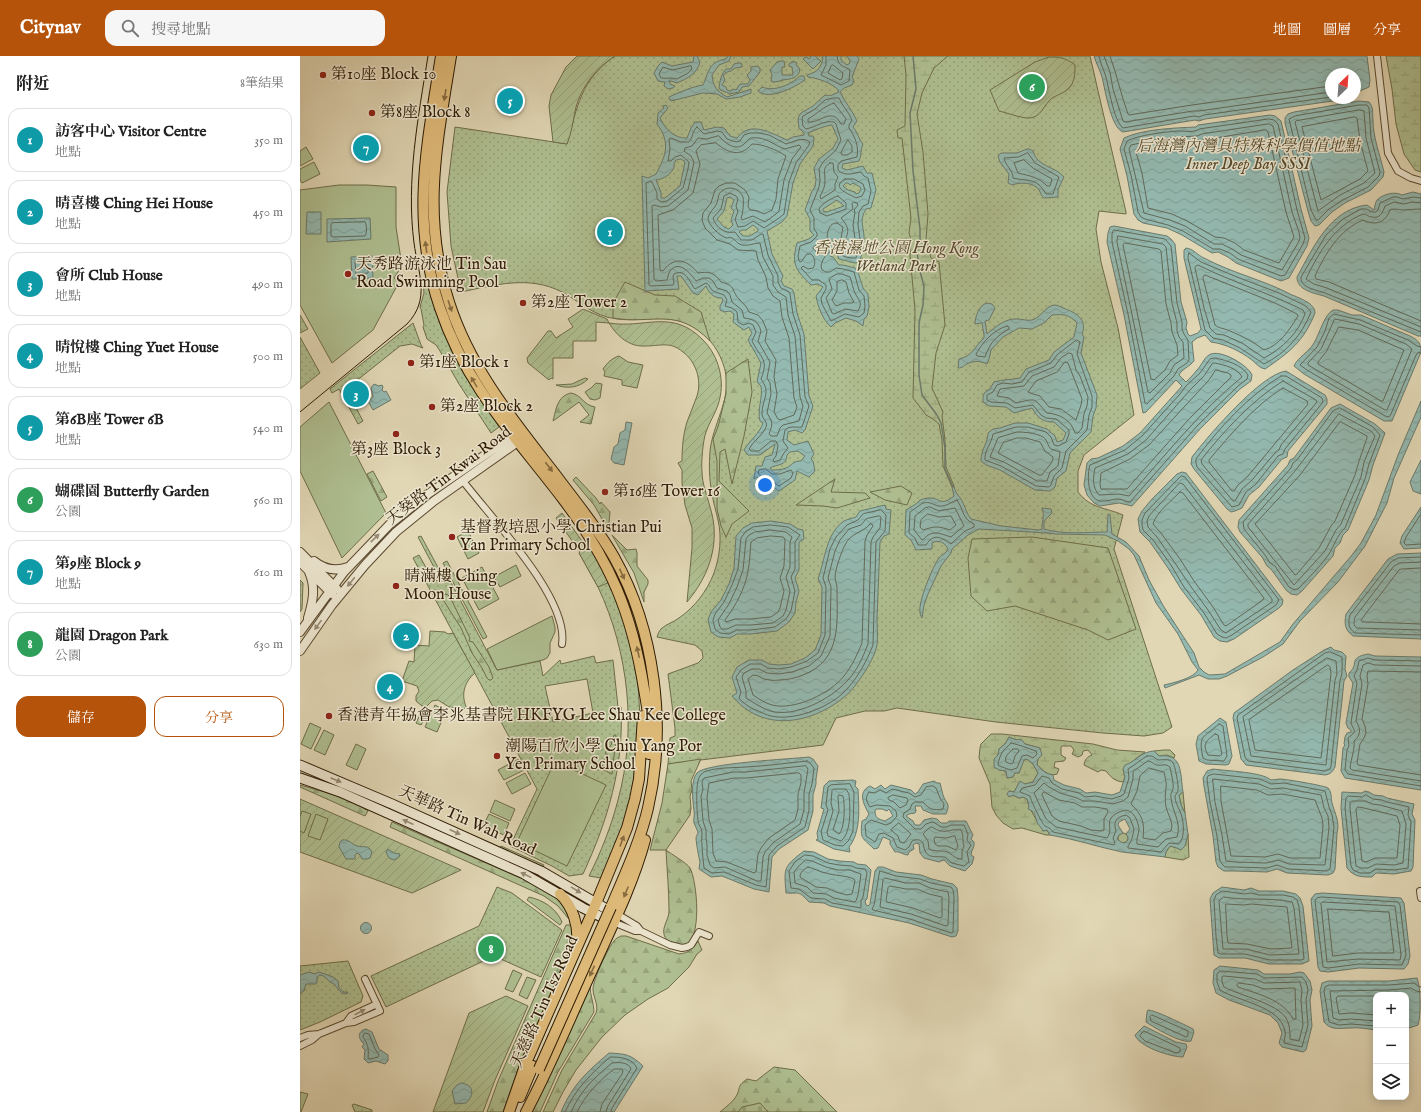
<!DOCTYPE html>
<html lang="zh-TW">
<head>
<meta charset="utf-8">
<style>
	:root { --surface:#fff; --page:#f6f6f6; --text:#222; --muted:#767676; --line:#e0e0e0; --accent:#b45309 }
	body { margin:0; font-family:"IM FELL English","Noto Serif TC",serif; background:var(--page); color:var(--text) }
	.controls { position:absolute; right:12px; bottom:12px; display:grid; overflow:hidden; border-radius:8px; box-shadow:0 2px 10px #0003 }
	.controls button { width:36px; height:36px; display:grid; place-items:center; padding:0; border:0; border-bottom:1px solid var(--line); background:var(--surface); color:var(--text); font:20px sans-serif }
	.compass { position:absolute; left:1025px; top:12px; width:36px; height:36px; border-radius:50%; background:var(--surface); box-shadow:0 2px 10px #0003; rotate:25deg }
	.you { position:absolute; left:465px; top:429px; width:14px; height:14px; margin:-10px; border:3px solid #fff; border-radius:50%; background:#1a73e8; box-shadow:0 0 0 6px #1a73e833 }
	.badge { display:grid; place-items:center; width:26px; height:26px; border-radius:50%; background:var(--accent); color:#fff; font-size:13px; font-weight:700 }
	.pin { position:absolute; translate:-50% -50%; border:2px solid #fff; box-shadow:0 1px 4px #0006 }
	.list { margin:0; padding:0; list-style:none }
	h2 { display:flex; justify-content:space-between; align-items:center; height:52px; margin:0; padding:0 16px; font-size:17px }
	h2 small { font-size:13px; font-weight:400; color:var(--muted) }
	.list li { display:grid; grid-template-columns:26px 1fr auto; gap:12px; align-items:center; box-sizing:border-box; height:64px; margin:0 8px 8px; padding:0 8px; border:1px solid var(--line); border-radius:12px }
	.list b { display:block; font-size:15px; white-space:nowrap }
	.list p { margin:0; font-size:13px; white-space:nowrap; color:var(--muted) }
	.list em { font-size:13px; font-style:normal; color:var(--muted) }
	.actions { display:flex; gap:8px; padding:12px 16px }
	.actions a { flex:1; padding:9px 0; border:1px solid var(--accent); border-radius:12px; text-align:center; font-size:14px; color:var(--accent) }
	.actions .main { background:var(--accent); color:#fff }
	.icon { flex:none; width:22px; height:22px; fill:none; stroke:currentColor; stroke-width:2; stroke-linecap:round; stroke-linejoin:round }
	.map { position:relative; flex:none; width:1121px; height:1056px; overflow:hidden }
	header { display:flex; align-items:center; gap:24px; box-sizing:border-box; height:56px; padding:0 20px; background:var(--accent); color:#fff }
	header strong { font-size:19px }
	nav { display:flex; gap:22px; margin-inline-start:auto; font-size:14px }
	.search { width:280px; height:36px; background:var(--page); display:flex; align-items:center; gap:10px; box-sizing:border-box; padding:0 14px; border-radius:12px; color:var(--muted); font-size:15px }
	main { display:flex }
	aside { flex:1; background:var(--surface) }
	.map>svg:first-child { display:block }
	.grass { fill:url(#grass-dots); stroke:#6e6d4a; fill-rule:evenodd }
	.forest { fill:url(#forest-firs); stroke:#6e6d4a }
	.wetland { fill:url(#wetland-marsh); stroke:#6e6d4a }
	.cemetery { fill:url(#cemetery-stones); stroke:#6e6d4a }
	.garden { fill:url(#garden-furrows); stroke:#6e6d4a }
	.pitch { fill:#afbf91; stroke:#6e6d4a }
	.water { fill:url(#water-waves); stroke:#6b7a6b; fill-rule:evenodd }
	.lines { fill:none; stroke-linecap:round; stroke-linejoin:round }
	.shore { stroke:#616a5a; stroke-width:1 }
	.stream { stroke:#6b7a6b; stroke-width:1.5 }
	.minor-casing { stroke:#5b4a30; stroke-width:8 }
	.tertiary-casing { stroke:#5b4a30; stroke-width:10 }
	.secondary-casing { stroke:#2e1b04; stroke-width:11 }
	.primary-casing { stroke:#2e1b04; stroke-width:12 }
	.minor { stroke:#ece5cf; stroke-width:6 }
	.tertiary { stroke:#ece5cf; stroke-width:8 }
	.secondary { stroke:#ece5cf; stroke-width:9 }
	.primary { stroke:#e0bc7a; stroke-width:10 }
	.tram { stroke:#2e1b04; stroke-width:1 }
	.primary-bridge-casing { stroke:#2e1b04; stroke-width:12; stroke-linecap:butt }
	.primary-bridge { stroke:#e0bc7a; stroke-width:10 }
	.oneway { fill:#876c3f }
	.oneway2 { fill:#968a74 }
	.poi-dot { fill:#8f2418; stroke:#ece5cf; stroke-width:1.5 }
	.labels { text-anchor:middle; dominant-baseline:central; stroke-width:3; stroke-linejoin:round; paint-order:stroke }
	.poi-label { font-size:16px; fill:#2e1b04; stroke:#ece5cf; text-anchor:start }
	.park-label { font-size:16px; font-style:italic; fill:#554c2e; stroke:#ece5cf }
	.street-label { font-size:16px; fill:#2e1b04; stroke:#ece5cf }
</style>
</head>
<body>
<header>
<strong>Citynav</strong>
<div class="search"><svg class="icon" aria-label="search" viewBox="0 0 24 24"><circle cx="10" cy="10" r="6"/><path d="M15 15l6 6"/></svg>搜尋地點</div>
<nav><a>地圖</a><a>圖層</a><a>分享</a></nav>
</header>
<main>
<aside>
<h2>附近<small>8筆結果</small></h2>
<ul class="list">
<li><span class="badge" style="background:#0f9aa8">1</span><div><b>訪客中心 Visitor Centre</b><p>地點</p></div><em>350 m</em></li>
<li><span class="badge" style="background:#0f9aa8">2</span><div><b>晴喜樓 Ching Hei House</b><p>地點</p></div><em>450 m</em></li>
<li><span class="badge" style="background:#0f9aa8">3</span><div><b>會所 Club House</b><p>地點</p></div><em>490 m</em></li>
<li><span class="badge" style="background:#0f9aa8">4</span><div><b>晴悅樓 Ching Yuet House</b><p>地點</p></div><em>500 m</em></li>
<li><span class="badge" style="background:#0f9aa8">5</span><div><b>第6B座 Tower 6B</b><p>地點</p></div><em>540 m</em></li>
<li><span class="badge" style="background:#2e9e5b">6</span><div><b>蝴碟園 Butterfly Garden</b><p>公園</p></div><em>560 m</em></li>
<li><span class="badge" style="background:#0f9aa8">7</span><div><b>第9座 Block 9</b><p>地點</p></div><em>610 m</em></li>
<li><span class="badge" style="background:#2e9e5b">8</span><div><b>龍園 Dragon Park</b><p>公園</p></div><em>630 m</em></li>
</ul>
<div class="actions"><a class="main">儲存</a><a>分享</a></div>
</aside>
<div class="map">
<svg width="1121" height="1056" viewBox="0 0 1121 1056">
	<defs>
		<pattern id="grass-dots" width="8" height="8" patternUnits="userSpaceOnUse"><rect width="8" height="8" fill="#afbf91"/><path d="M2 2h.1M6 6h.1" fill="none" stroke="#97a47b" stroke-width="1.8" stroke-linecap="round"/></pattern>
		<pattern id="forest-firs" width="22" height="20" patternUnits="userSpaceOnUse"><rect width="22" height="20" fill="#afbf91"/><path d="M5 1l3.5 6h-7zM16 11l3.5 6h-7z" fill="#97a47b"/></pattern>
		<pattern id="wetland-marsh" width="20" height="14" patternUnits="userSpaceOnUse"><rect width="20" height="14" fill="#afbf91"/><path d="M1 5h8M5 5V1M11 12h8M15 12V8" fill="none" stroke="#97a47b"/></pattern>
		<pattern id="cemetery-stones" width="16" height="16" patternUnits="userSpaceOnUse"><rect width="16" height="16" fill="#afbf91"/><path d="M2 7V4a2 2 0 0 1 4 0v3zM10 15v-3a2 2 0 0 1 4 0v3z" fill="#97a47b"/></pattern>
		<pattern id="garden-furrows" width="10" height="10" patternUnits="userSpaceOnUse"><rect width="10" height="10" fill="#afbf91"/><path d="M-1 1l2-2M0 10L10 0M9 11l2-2" fill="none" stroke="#97a47b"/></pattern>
		<pattern id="water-waves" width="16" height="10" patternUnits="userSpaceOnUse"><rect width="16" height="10" fill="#94b9b0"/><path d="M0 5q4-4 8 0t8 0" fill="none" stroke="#809e96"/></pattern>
	</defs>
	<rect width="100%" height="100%" fill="#e1d7b5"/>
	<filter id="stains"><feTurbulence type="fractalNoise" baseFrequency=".005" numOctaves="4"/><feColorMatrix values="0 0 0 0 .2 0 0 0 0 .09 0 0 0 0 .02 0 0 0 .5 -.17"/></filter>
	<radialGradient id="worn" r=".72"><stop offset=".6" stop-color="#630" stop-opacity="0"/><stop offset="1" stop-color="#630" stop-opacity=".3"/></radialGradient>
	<path class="grass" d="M315 0H790L826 156V158L799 155 796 173 801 206 818 272 834 359 784 399 778 415V436C791 453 805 451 823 459L814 493 872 671 863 677 844 680 803 677 696 666 597 652 584 655H565L536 662 523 689 368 708 370 682 375 680V672L368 618 398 607 403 602 402 595 395 589 357 581C358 578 359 575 361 573 366 568 374 566 379 562 395 551 407 535 414 517 420 500 422 481 418 464 416 455 413 446 412 437 409 423 409 409 410 395 413 368 430 345 426 319 423 302 414 286 400 275 369 252 340 270 307 261 289 256 277 244 262 236 229 219 195 229 161 236L151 190 147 136 155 71 267 88C277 51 281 23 315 0Z
		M130 224 180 340 199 371 191 377 159 328 140 295 136 289 127 283 123 271 124 269 121 253 120 251 124 237 123 225Z
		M0 259 8 273 0 277Z
		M113 267 121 289 123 292 112 288 100 290 46 333 63 365 58 368 39 333 32 337 30 333Z
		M0 281 20 317 0 333Z
		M121 480 140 515 139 517H137L118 481Z
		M290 491 310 526 328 577 338 627 339 644 340 662 337 715 328 755 316 788 301 822 289 820C301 796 311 771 318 744 337 674 329 597 298 531 292 520 285 508 279 497Z
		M119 499 133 524C140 526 147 523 145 515L197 614 240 605 243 620 260 604 261 608 294 600 296 607 313 604 318 651H321C324 710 308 764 283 818L269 820 252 810 210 790 237 733 113 502ZM287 623 293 657 253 666 245 630Z
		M201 790 244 809 243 811 200 792Z
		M247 822 278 840 276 843 245 826Z
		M197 831 212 837 262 874 241 921 194 900 86 951 71 920 179 870Z
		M48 905 63 940 61 946 20 966 0 974V910Z
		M54 1048 72 1054V1056H55L52 1049Z"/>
	<path class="forest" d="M325 226 355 239 375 240 401 256 410 285C376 250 353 269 313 262V247Z
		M448 303 452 336 444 380 432 428 425 393 420 396 419 425 449 455 432 468 426 481 421 470 417 453V405L413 383 418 371 426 338V317Z
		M285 322 288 323C279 332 267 333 256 329L272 328Z
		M296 327 302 328 300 342 295 344 290 343 285 336 291 332Z
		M271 337C282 339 283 349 295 351L291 368 280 366 289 359 279 346 253 365C256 354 257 340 271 337Z
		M73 415 87 441 81 445 67 418Z
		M276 421 296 442 300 448 301 446 310 456 309 467 314 472 310 477 294 449 273 424Z
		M535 423 531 436 565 437 570 442 537 452 523 450 496 449Z
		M601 430 612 437 607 449 585 444 570 436Z
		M312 479 327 494 336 493 337 497V510L348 524V528L344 536V546L334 517Z
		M732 481 808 492 836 573 808 584 788 574 715 550 687 555 671 540 668 502 672 483Z
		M145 538 148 539 150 541 170 582 169 585 173 586 189 611 193 622 191 624H189L187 622 182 612 172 597 161 572 142 542Z
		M314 679H316V683L312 718 302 713 305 711 300 708 308 699 305 697 311 689Z
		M401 703 391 725 392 734 390 740 391 752 390 759 366 794C371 798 387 807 390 812 397 825 403 885 384 889 380 890 375 888 372 886 368 885 365 883 364 878 362 871 369 863 369 855 369 835 367 814 366 794H350L362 747 368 708Z
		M0 729C24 736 47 741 68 755L65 760 0 731Z
		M92 766 209 817 211 815 259 843 266 852 270 861 268 862 258 850 244 840 90 771Z
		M229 841C243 844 256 852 262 866L260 869 227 844Z
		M266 869H272L273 889 270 898 218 1013 203 1056H187L198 1025Z
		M321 880H326L379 898C389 897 393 893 398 885L402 894 397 898 389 911 368 932 348 943 325 959 302 981 276 1014 263 1036 253 1056H243L262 1014 296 957C299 949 293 941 293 933 293 924 308 892 314 885 316 882 319 881 321 880Z
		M290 930C290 939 294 947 294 956L258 1016 240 1056H231Z
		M474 1011 495 1014 537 1056H468V1055L443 1051 438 1056H420C426 1051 433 1046 437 1039 441 1029 437 1031 447 1023L456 1025Z"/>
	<path class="wetland" d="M604 0H648L634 12 622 37 617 58 623 96 628 158 626 184 631 202 639 206 645 269 636 297 632 332 643 356 642 360 645 384 646 411 654 430 652 431 643 410 642 384 639 368 633 363 626 359 613 342 615 254 610 199 611 184 609 177 611 162 602 82H598L597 74 605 70 606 19Z
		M1086 0H1121V116L1115 114 1104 98 1096 68 1092 33Z
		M691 678H702L793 688 817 694 845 696 838 701 823 713 825 721 823 726C814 725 811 721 806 715L801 714 798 716 784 709C785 703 787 701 792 699L788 694 783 695 782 699 778 701 772 698 774 694 771 690H762L761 691V699L766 702 764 705 755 706 754 711 759 713 757 718C748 721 743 714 737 709L740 692 725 688 709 681 705 688 699 693 698 699 699 714 706 715 707 722 713 721 715 716 719 717 723 704 727 703 733 708 738 717 733 726 725 728 719 727 714 736 709 735 713 739 719 742 723 741 727 743C727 749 739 769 743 774H747L750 779H746L722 772 713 773 703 767 696 759 692 751 690 728 679 702 680 692 681 688Z
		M864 694H870L875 699 874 702 867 699 859 700 854 695Z
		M883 736 885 757 881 749 879 739Z
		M818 782a5 5 0 1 1 10 0a5 5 0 1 1-10 0Z
		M888 778 889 801 883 804 865 801 866 796 870 790 877 792 881 794 885 790Z"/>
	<path class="cemetery" d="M460 1047 468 1056H438L442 1051Z"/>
	<path class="garden" d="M277 0H315C296 12 282 30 276 51 273 64 272 76 267 88L253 86 249 50 251 39 266 11Z
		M749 1C760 1 766 2 775 9 775 15 775 22 772 28 768 36 759 38 752 42 744 48 741 62 729 62 720 62 708 57 699 55L690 34 735 6Z
		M283 253 307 263 309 267C345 273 372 252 403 284 419 300 426 326 418 349 415 358 409 367 406 376 403 384 401 407 402 415 402 428 407 439 410 451 421 485 410 519 387 546L392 492V472L385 449 382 427V414L378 407 382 405C382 392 383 379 387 366 390 357 394 349 397 340 402 324 396 306 383 296 370 285 361 290 345 290 329 291 317 280 309 267L296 266V285H273V302H253V323L251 322 249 324 228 307 227 302 248 275H251L256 282 273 271 268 263Z
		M319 300 328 306 343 309 337 332 322 329V324L304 320 305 316 303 313C307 307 312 302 319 300Z
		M262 457 287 492 290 491 310 526 298 531 279 497 280 496 256 462Z
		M0 524 3 527 2 553 0 556Z
		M130 575 145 576 148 578 153 577 175 617C163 627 161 640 167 653L149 651 138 644 132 645 127 650H122L116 645V640L119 635 117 630 102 625 109 605 114 606 115 589 129 590Z
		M0 743 161 814 112 837 0 796Z
		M206 940 228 950 195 1024 183 1056H133L169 957Z"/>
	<path class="pitch" d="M6 91 13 103 0 110V95Z
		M14 106 20 118 2 127 0 124V113Z
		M39 129H67L96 131V171L102 210 94 222 98 225 97 230 73 274 32 307 0 249V134Z
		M29 346 86 457 42 502 0 415V371Z
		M168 475 179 497 168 503 157 481Z
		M147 505 187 581 183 583 143 507Z
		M216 509 221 520 200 531 194 521Z
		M182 511 199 543 179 554 162 522Z
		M252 560 255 571V576L250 587V597L247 602 243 604 197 614 187 593Z
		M135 649 146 655 137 676 125 671Z
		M121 656 127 658 121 669 116 667Z
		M10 667 21 672 11 693 1 688Z
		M24 674 34 679 25 699 14 694Z
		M56 688 66 693 57 714 46 709Z
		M218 703 224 714 204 724 198 714Z
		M255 705 306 729 267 810 217 786Z
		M225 717 231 728 212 738 206 727Z
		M195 744 215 753 210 765 190 756Z
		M2 755 11 758 4 777 0 775V761Z
		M16 758 28 763 20 784 8 780Z
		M189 758 209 767 204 779 183 770Z
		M213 914 222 918 213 936 205 933Z
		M227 921 236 924 227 943 219 939Z
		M0 1036 8 1038 1 1056H0Z"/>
	<path class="water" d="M394 0H397L400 6C397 18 388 22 377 27L371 25H369L370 28 375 30 373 32 368 33 364 30 365 26 358 25 354 17 358 10 362 6 372 10 393 6Z
		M428 0H431L429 5 419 9 412 19C413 31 417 35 427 41L451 33V37L440 41 426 43 417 38 403 37 371 45 369 43V41C380 36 391 31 403 29 409 16 408 6 426 3Z
		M510 0H515L521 5 513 13 503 3 506 1 509 3 511 1Z
		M523 0H541V4L547 9 550 7V5L547 0H557L559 3 552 21 554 25 552 29 544 32 540 36C545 46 552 54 557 65L553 71C558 76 558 83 563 88 560 94 562 99 559 105L543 108 542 112 547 114 563 110 567 117H572L576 134 571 152 566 153C558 165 565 173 564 184 564 191 561 199 560 206L555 207 539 203 537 198 534 197 530 200 533 201 539 209H543L555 212 558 216 563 232 568 238 569 251 567 260 564 263 563 270 556 265 546 262 535 267 531 271C523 264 518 251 516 240L523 231 518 228 511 229C496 214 491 209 497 187L509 183 514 179 510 175V163L505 154 512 135 515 131 516 124 514 112 519 103 533 92 538 83 532 69C523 70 516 74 508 77L509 80H513L514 83 513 90 500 108 493 127 487 160 482 166 467 175 472 198 483 220 481 225 484 230 492 233 494 237 497 257 504 278 509 340 513 350 505 374 502 377 495 374 488 376 487 384 494 389 508 385 514 398 511 403 513 405 515 415 509 421 497 415 495 424 479 435 469 428 466 430 457 421 454 423 456 410H462L465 401 472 399 475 388 460 399H448L444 394C450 384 460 377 463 367L460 365C457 353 463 342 461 330L457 326 461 307 448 284 452 277 449 271 444 274 433 266 434 258 430 255 424 256 420 254V250L423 245 422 242C413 242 409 237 406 230L398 239 393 237 381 220H377L379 233 345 235 342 120 348 122 356 118C366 99 371 87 357 68L358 57 364 52 363 50 366 49 368 52 360 62C365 73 375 83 387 82L391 72 395 66H401L404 74 417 71 424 72 430 80 437 82C450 64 471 77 487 84L493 81 504 79V77L499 72 498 63 499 60 501 57 513 50 525 39C529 41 536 38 539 35 533 27 517 22 508 21L507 19C518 16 522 11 523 0ZM381 103 385 106 380 130 365 142H361V136L356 124C364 123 370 119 374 112V108L376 104ZM546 127H548L550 129 553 127 560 131 561 133 559 137 556 138 555 136 548 134 543 130ZM430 141 434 144 431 152 434 155 431 164 433 169 429 173 424 171 417 163 424 155 427 142ZM537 144 544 150 527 156 523 155V153ZM453 169 458 173V175L450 180H443L439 176 442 174H446ZM498 395 505 400 501 405C492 405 493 409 486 412 481 414 477 414 472 414L470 412C477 408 487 410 487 399L490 396Z
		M794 0H1067L1070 24 1069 31 1055 37V18H1031V42H1044L1040 44 905 63 899 65 895 64 823 76C811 72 805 33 802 21 800 14 796 7 794 0Z
		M481 5H484L485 11H482V19H493L492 11 489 10V8L493 5 497 7 496 9 500 13C499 22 491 23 483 24 480 25 477 26 473 26L471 25 472 19 470 14 477 6Z
		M438 7H441L442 9V11L435 12 431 15 427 16 423 19 425 24 422 29 426 31 427 34 430 35 433 33 436 34 440 28H448L450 24 447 19 451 15V11L457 10 460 12V16L449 30 442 31 439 36 429 38C426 35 421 36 419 32 420 25 421 18 426 13H431L434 8Z
		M500 20H504L505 24C495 31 469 45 458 35L462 31C475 36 490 29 500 20Z
		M1059 45 1069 46C1074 52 1072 56 1073 64 1073 81 1080 99 1084 116L1083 121 1071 134 1045 147 1032 156 1019 169 1015 170 1011 165 1008 155 985 67V62L988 58 994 56Z
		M970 59 975 60 981 65 1001 153 1009 182 1007 190 989 222 981 225 936 207 928 201 918 196 912 197 882 179 867 172 843 167 838 164 834 158 827 120 820 93 824 82C843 73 874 72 896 71L898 69Z
		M727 93H729L733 95C737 111 755 110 764 121L758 133V141L744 142C741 140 741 137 739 134 734 126 720 126 712 129L708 127 709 118 700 106 698 100 701 97H717Z
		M1113 136 1121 138V280H1118L1024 240C1013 237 997 234 997 221 1013 192 1030 153 1067 149L1074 154C1075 150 1075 147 1077 144 1083 138 1095 135 1102 139Z
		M7 156H21V178H6Z
		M70 162 71 183 27 186V163Z
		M814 170 867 180 871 183 875 188 881 246 887 266 886 272 888 278 890 280 898 277 901 273 884 202V194L886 192C894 193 897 199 904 202 932 217 964 224 992 239 998 241 1004 244 1009 247 1012 250 1015 252 1015 257 1004 285 990 296 965 313 959 312 956 307 952 304 940 295 926 288 911 286L905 279 897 282 892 286 894 305C889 311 882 313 879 319L886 326C890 322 894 318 897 314 901 310 904 302 909 299 919 292 948 309 952 319L951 325 940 333 900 373 832 450 819 447 800 450 794 447 787 439 784 429 787 407 791 403 798 402 823 390 840 377 882 330 876 324 846 356 843 357 824 259 807 186 808 177 810 171Z
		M72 200 73 222 52 223 51 201Z
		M687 247 692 248 695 252 689 264 685 265 687 278C695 271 706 262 717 263 722 263 727 265 732 264 741 262 746 249 755 249 757 249 761 251 763 252 775 256 788 263 782 278L784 281 781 297 797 339 796 352 793 360 791 376 770 397 766 415 757 422 755 431 750 435 735 434 700 414 686 409 681 405C681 393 688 387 688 377L693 373 700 372 715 367H728L747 373 755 380 757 386 763 384 766 377 754 366C742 366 738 362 732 352L714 357 706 351 689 350 683 346C683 339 683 336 690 333L694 326C703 323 711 324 720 322L726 313 749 304 754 296 774 281 777 267C769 258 762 258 752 259L744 267 732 273 719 272 703 281 691 294 689 303 687 308C680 305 674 304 667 308 663 310 663 312 658 312L659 303C673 300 674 291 684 282V279L682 267 675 268C675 261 679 249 687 247Z
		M1033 254H1038L1052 259H1061L1110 280C1118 284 1121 287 1121 296L1092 365H1084L1004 318 994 310C998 301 1009 296 1014 287 1020 277 1024 259 1033 254Z
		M986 315 1025 339 1027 343V348L988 395 987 401 982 403 959 431 949 439 942 452 935 455 931 456 927 453 894 413 891 408 892 401C908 380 961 318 986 315Z
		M74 328 79 330 82 329 83 331 82 334 84 336 86 335 91 344 73 354 68 345 73 341 71 332Z
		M1121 345V361L1094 422 1087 447 1065 490 1038 526 1000 565 983 588 963 601 927 620 919 623H908L899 619 865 632 864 629C873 627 894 622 898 614L892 606 878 578 856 547 834 499 829 493 818 485 805 479 756 478 747 477 679 473 668 479 652 493 651 497 641 510 628 538 624 549 622 562C621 560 620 558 620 556 618 546 633 510 639 502 642 498 646 498 648 493 645 487 639 483 632 487V493H630L616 494 611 484 605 479 606 454 616 448 620 444C623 443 626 442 630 442 641 442 640 451 654 440L652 431 654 430C656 440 660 439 663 447 666 453 667 458 671 463L701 470 739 474 742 473C742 464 745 460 742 452L751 453 752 457 744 465V473C764 479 787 476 807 476L808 458 810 459 812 478 826 486 839 500 849 524 864 551 894 597 899 611 904 616 909 619 925 618 980 586 993 568 1052 499 1061 487 1076 459 1098 399Z
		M1040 348 1075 368 1085 377 1073 409 1069 424 1048 474 1043 479 1040 487 1035 492 1033 500 1002 535 997 539 991 538 986 534 971 513 967 510 962 501 940 476 938 471 939 464 988 409 990 404 994 402 1031 352Z
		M326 366 332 367 324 409 314 407 311 403 314 391 318 388 320 377 325 374Z
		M1121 404V438L1113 435 1110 426Z
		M882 416 886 417 983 544 982 549 979 552 934 583 927 586 920 585 914 581 901 559 881 533 868 512 850 486 840 476 838 463 842 455 852 443 877 418Z
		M585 449 586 453 591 454 589 478 584 480 580 486C579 511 578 537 577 562 577 571 578 581 577 589 575 599 569 609 564 617 558 626 552 635 543 642 509 669 462 676 432 640L437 637 432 621 437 611 449 604H462L469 608 479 609 491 608 505 602 515 594 521 579 522 531 518 523C525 504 526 477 544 465 548 463 553 462 556 461L560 455Z
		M1121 451V492L1104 493 1100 487 1102 480Z
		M471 465 490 468 498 473 503 474 504 483 499 486V514L495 522 499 535 496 546 495 557 489 566 477 575 451 578H437L430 582 418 581 411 576 408 564 411 556 421 544 429 528 434 512 436 480 443 472 452 467Z
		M1121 497V583L1053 580C1045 574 1044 568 1046 558L1088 503 1097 498Z
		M1031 591 1034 594 1042 596 1046 600 1045 613 1047 620 1044 625 1035 711C1032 716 1031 718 1025 719L946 709 941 703 933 662 934 657 993 614 1024 594Z
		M1068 598 1075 600 1121 601V734L1045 722 1041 715 1043 692 1045 689 1044 688 1045 681 1047 677 1051 676V674L1048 672 1046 667 1053 627 1049 621V617C1060 608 1047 602 1068 598Z
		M920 662 926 666 932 700 929 708 926 709 906 708 899 705 896 688 898 680Z
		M709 681 716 684 721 683 725 688 740 692 742 699 738 703 737 709 746 717 753 719 754 724 764 729 780 733 786 737 795 736 812 739 820 736 825 721 823 713 825 709C837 705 840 696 854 695L859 700C883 697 880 717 883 736L879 739 881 749 885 757 888 778 885 790 881 794 877 792 870 790 866 796 865 801C851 799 837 798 822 796 798 791 775 783 750 779L747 774 743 775C742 772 738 769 737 766 735 760 735 755 728 753L729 750 727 743 723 741 719 742 713 739 709 741 707 738 709 735 714 736 720 725 725 728 733 726 738 717 733 708 727 703 724 704 719 717H715L713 721 707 722 706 715 699 714 694 711V703L698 699 699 693 705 688ZM825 763 830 773 826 778 828 781V784L825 787 821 786 817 783 819 779 823 777 818 769 819 766Z
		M509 701 513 703 518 710 516 723V728L513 739V755L508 774 479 793 472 801 469 836 454 833 422 820 411 821 399 813 400 806C399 803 396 786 396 782 396 780 398 778 398 776 397 773 395 770 394 767 393 764 395 759 394 755 393 745 390 725 397 717 405 707 491 703 509 701Z
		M913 713C927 715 962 716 971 724 974 724 977 723 980 723 986 723 1026 730 1028 732 1032 736 1031 743 1032 747 1035 758 1040 766 1037 777L1035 813 1033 817 1028 819 987 817 977 813 967 816 935 815H924L918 811 916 806 913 780 904 730 903 722 907 715Z
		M553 724 556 725 555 730 558 733C559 752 561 776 549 791L550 796 534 793 516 784 518 783 517 777 524 753 521 752 524 730 529 725Z
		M634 725 637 727H640C641 731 642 735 643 739 646 748 651 747 646 758H633L623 754 621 750H615L616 755 615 757 609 758 606 760 613 765 615 769H620L624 764 632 762 637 763 641 767H647L649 765H666L673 779 671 783 674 786C675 792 671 794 671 799L674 801 672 808 665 815 650 810 644 804 641 805 639 806 624 802 620 797 619 788 616 787 613 789 614 793 609 796 608 799C603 799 600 795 595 796L590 788V784L583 781 578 792 574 793C562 781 560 784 562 765L566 763 569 758C564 749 557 736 570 730L575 733 581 729 585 733 591 729 611 734 615 738 618 736 623 728ZM576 753H582L587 755 589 753 593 760 585 765C578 763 575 762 575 755Z
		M1065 735 1069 736 1074 739 1083 740 1087 742 1114 748 1112 758 1115 764 1113 811 1111 815 1094 818 1076 817 1072 821C1061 821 1054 821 1047 812L1041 752 1042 736 1062 737Z
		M42 784C49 783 51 788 57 790 64 792 68 788 72 796L70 802 67 803H62L60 799 57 797 55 799V803H46L39 791 40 786Z
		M88 793 94 797 100 798 99 801 94 804 89 802 86 796Z
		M504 795 514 796 528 803 540 805 554 806 557 808 566 809 571 814 567 843 565 845 566 849 568 850 570 848 575 815 578 811H583L596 816 621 819 632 823 653 828 657 832 658 841V875L656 880 652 881 609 867 530 850 524 847 509 846C498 834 500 838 486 837 484 812 483 811 504 795Z
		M922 831 944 834 951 832 959 835H983L996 838 1000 842 1003 850 1009 905 1002 908H969L945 902H919L914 899 910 843 913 837Z
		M1022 837 1101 842 1104 847 1110 900 1108 908 1104 913 1059 912 1028 916 1020 915 1018 911 1011 843 1015 838Z
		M60.5 872a5.5 5.5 0 1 1 11 0a5.5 5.5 0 1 1-11 0Z
		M920 910 958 914 964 918H990L1000 916 1004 917 1010 925 1012 934 1010 944 1012 970 1006 994 1003 996 982 991 979 987 982 977 978 967 970 959 929 944 916 937 913 927 914 914Z
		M9 916 15 918 19 916 33 921 38 925 39 932 44 936H48L47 938C40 938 38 932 34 928 26 925 27 920 20 919L17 921V926L16 928H6L4 935 0 937V919Z
		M1117 922C1121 932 1121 960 1118 969L1106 973V939H1076V974C1068 973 1059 971 1050 972 1041 972 1031 975 1024 966L1020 935 1022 927 1028 925H1089Z
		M848 954C855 954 885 969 893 973L894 976 891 985C882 988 857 973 849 968L846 966 847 956Z
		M844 970 876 986 886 988 887 991 883 1001C871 1001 839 991 835 979Z
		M66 973 72 976 79 993 88 999V1005L85 1008 76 1005 68 1007 64 1003 65 994 62 991 64 988C58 983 57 975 66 973Z
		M309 997C326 998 330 998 343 1010L314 1056H261C273 1028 287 1016 309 997Z
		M161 1027C175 1029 174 1040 166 1047L155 1048 152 1035 157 1029Z"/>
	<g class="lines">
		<path class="shore" d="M526 0V9L521 19 541 29 549 25 550 14C544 9 538 12 537 0
			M799 0C800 6 803 12 805 18 809 30 813 64 823 72L894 60 899 61 904 59 1031 41
			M804 0 810 16 813 33 823 65 825 66 893 55H899L1031 36
			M810 0C817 19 821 39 828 58L829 59 892 49 1031 30
			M533 9 543 17 542 23 540 24 528 17 531 10Z
			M391 10 392 13 388 17 377 23C370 21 368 23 361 22L359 18 363 11 372 14Z
			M533 42H539C542 50 549 56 552 64L549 69V72C555 81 559 90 557 101L541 105 538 109V114C545 121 553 117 561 116L564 120 568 122 571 135 568 148 563 150 559 156 558 169 560 183 556 202C553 202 545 202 542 199 538 196 540 195 533 194 527 197 522 203 521 210L522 214C529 218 530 216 536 212L543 213 554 216 559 234 564 240 565 250 564 257 559 261 545 258 531 265 522 248 521 242 526 233V229L519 224H512L501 212 503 210 508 213 513 212C516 208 515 201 511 198H507L501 206 499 205 498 200 500 190 511 186 517 180V177L514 173V162L510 154 519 131 520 124 519 113 523 106 536 94 541 84 536 68 534 66C524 64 516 71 506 73L503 70 502 63 503 60 515 53 525 44Z
			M534 47 546 63 544 68H541C532 50 519 68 508 66V63C517 58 524 50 534 47Z
			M1059 49H1067L1069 52 1071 82 1080 116 1079 120 1068 131 1043 144 1029 153 1018 164H1016L1011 154 989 63 995 60Z
			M1059 54 1064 55 1066 82 1075 117 1064 127 1040 139 1018 155 995 66 996 65Z
			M1055 61 1057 62 1060 85 1068 115 1060 123 1021 144 1002 71Z
			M969 63 974 64 978 68 997 154 1005 182 1003 188 985 219 981 220 938 203 930 197 920 193H913L883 175 868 169 845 163 841 161 838 156 831 119 824 93 827 85C839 79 864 76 878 75 885 75 894 77 900 73Z
			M969 68 973 70 992 156 999 176 1000 182 998 187 982 214 941 199 932 193 922 188H914L885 170 870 164 844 157 829 93 831 89 850 85 877 81 897 80 902 78Z
			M397 71 404 78 417 75 422 76 427 83 436 86 440 85 444 79 450 77H459L469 79 486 88C494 86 502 80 510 86L509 89 496 107 489 126 484 158 479 162 464 172 453 165 445 170 438 171 435 163 438 156 436 150 438 143 436 140 430 137 424 140 421 153 413 162C416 172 425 178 435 176L441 184H452L461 178H463L468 199 478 220V226L481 232 489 236 490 238 493 258 500 279 505 341 509 350 502 371C496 372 490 369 485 374L483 385 488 392 484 397 480 404 474 406 473 404 476 400 478 390 476 385H471L459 395H451L449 393C453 385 461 381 465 373 470 365 461 364 462 356 463 342 471 336 461 323 469 303 461 303 452 285L456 276 453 269 449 267 443 269 438 266 437 256 432 252 425 250 427 244 424 239C420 237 415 237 412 234 409 231 410 229 406 227L395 233C389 226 386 212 374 218L373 221 374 227 373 229 351 230 349 229 346 127 350 125 352 126 357 137V143L361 146 367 145 383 132 388 113 389 106 381 99 375 101 371 105H368L370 93 369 83 371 82 381 86H389C393 82 392 75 397 71Z
			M966 74 968 76 986 156 994 181 979 207 944 194 935 187 924 182 915 181 887 165 872 158 848 152 842 117 836 96 837 94 878 87 896 86 904 84Z
			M419 80C424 86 434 95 443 89 450 83 447 81 459 82 468 83 476 90 485 93L499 89 501 91 492 103 484 124 479 155 476 158 465 166 453 160 442 164 441 162C443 158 444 146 443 141 440 133 429 129 422 135 417 138 419 144 416 149 414 153 409 156 408 162 408 169 419 179 426 182 428 182 430 181 432 182 436 184 437 188 442 189 450 190 454 187 460 187L463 201 473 220V229L478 236 486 241 488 259 495 280 500 341 503 350 499 365 483 369 480 372 477 380H471L469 378C473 367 473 367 467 357L471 338 470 327 467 322 470 306 458 285 461 275C458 265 453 263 444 262L442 254 432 246 430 239 427 235 417 232 413 225 409 222H403L396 225C391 218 379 203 370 215 368 218 368 222 367 224L356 225 354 223 352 150 354 149 361 151 368 150 388 134 394 106 391 100 384 95 385 92 392 90 398 82 406 83Z
			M548 84 552 90V96L547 99H542L541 97Z
			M416 87C428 97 440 102 452 88 463 88 477 94 486 100L478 123 476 143 472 154 464 158 458 155 450 154 448 150 449 141 445 134 435 127H426L419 130 415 134 411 147 403 157 402 164 405 172 417 184 430 188 438 194 456 195 458 204 466 221 468 232 473 240 480 245 482 261 489 282 494 342 497 351 494 359 480 364 478 363 474 356 477 338 474 321 476 304 465 285 467 275 463 265 458 259 449 256C447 250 443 248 439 243 431 235 437 230 421 226 415 217 409 215 398 217 387 204 375 199 363 215L360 214 358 159 373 154 393 137 400 108 396 95 401 89Z
			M728 97 735 107 759 121 753 138H746C736 121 730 126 713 122 713 114 705 109 704 102L718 101Z
			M724 104 733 112 752 123 750 130H747C739 121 730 120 718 117L714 107Z
			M530 107H533L534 116 538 121 535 128V134L521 143 520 140C523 135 525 131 525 124 525 116 522 112 530 107Z
			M545 123H554L563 128 565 134 562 140 556 142C550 138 529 132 545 123Z
			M538 140 546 147V153L527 160 520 157 519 153C521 148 533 141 538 140Z
			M1121 142 1113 141 1103 143 1097 141H1093L1080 147 1078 154 1076 156H1072L1066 153H1061L1043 163 1026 179 1001 221C1000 232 1017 234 1025 237L1121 276
			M554 146 557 147 558 149 554 154 555 156 553 169 555 183 553 195 551 197 546 195 541 190C549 178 551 173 541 162L553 153 552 148Z
			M1121 147 1113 146 1103 148 1094 146 1085 150C1083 156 1080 163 1072 161 1068 161 1067 158 1063 158 1034 170 1019 196 1006 223L1014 228 1027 232 1121 271
			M1121 153C1114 153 1110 154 1104 154 1098 154 1095 152 1090 154 1085 167 1076 170 1063 164 1039 174 1025 198 1015 220L1016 223 1029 226 1121 265
			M65 166C67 169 67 177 65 180L33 181 31 180V169L32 167Z
			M537 167 543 171 541 182 538 185H530L527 181C528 174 529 167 537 167Z
			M814 174 865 183 871 190 877 247 882 266V273L884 278 888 284 889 304 887 307 878 313 874 320 847 348 845 347 828 258 812 186V178Z
			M818 180 863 188 866 191 872 247 877 267V275L879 281 883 286 884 302 874 309 870 317 850 337 848 336 817 186Z
			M521 185 527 190 522 197 519 199 513 192Z
			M825 187 859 193 861 195 866 248 871 267 872 276 877 289 878 299 870 305 865 314 854 324 851 323 823 189Z
			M889 197 901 206 937 221 979 237 1006 250 1011 256C1002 279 986 297 964 308L940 292 923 284 913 282 905 274 888 202Z
			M66 204 68 206V217L56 218 55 206Z
			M896 210 898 209C932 226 969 237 1003 254L1005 258C998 277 983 292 964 302L942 287 924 279 916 278 910 272 904 252 895 212Z
			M537 218H542L550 221C552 226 553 233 555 237 559 245 563 246 558 255L545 253 534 258 532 257 526 242 532 233 529 223Z
			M905 219 975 247 997 258 998 260C990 273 979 290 964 294 954 286 942 280 930 275 924 272 920 273 915 269L903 222Z
			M542 224 546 226 549 237 554 246 552 247H544L536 250 532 244 537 235V226Z
			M1035 263 1059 268 1106 288 1112 293 1087 354H1085L1008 309V307L1021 293Z
			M707 270 709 271V273C695 281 690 287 685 301L677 300 676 298C683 286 693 274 707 270Z
			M1039 271 1058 274 1104 294 1083 345H1081L1018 308V306L1026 296Z
			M777 284 780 286 777 298 792 340V351L789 359 787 374 766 395 762 412 754 420 751 429 749 431 736 430 701 410 685 404C684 394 692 387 693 378L716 371H728L746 376 751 381 754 389 758 390 766 386 769 378V374L756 363 746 362 741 359 733 349 715 352 707 347 691 346 687 344V339L693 336 697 329 703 327 712 328 722 326 729 316 751 307 757 299Z
			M1121 291 1117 290 1108 284 1060 264 1034 258 1029 262 1025 275 1017 291 1000 309 1007 314 1085 360 1089 361 1091 358 1116 299 1118 297 1121 296
			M769 297 772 298 776 314 780 320 788 341 787 350 784 358 782 372 778 377H775C771 364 760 358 747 357L738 347 734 344H729L716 347 709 342 697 340 700 333 724 330 732 320 754 311 761 302Z
			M916 302C927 305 941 308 948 319L947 323 938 330 897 370 830 446C826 446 823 443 818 443 812 443 806 446 800 445 787 443 787 418 790 409L825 394 842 380 880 338 886 330 900 317 910 303Z
			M765 306 768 307 782 343 781 349 776 364 761 353 749 351 740 340 730 337 728 336 736 325 757 316Z
			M913 307H915C924 309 938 312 942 321 900 355 865 400 829 440L819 438 799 439C792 431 793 422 795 412L828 398 846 384 890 334 904 320Z
			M916 314 928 317 931 319V321L889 363 827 433H801L800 428 801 417 830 403 849 389 909 324Z
			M981 320H986L1022 342 1023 346 985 393 983 398 978 400 956 428 946 436 939 449 932 451 897 411 896 407V403C919 372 948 340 981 320Z
			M983 325 1016 344 1017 346 981 389 979 394 975 397 952 424 942 433 935 445H933L902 408 901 404C923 376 952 344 983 325Z
			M983 332 1007 345 1008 348 948 420 938 429 934 435H932L909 406V404C930 379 955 349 983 332Z
			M1040 352 1073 371 1080 379 1069 408 1065 423 1045 472C1037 479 1034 490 1029 498 1021 510 1009 521 999 532L995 534 989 531 975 510 970 507 965 499 944 473 943 466 991 412 993 407 997 404 1033 355Z
			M1039 358 1071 375 1075 380 1064 406 1061 421 1041 468 1036 474 1025 495 994 529 948 471V468L995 415Z
			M1041 366 1067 380V382L1059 405 1055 419 1035 465 1031 470 1019 492 997 518 995 519 955 468 1000 419 1039 367Z
			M717 376C724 376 742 377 746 384 748 387 748 390 751 393L760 396 758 410 750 416 747 425H737L704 406 690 401 698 382Z
			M717 382H726L740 386 745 395 753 401C753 408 746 412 742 419H739L698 397 703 387Z
			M466 413 472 418H480L491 414 493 417 491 422 479 430 471 425H465L458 417 459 414Z
			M882 420 885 421 979 544 976 549 932 579 926 582 922 581 917 578 904 557 884 531 871 509 853 484 843 474 842 469V464L845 457 879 422Z
			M880 427 883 428 972 543V546L926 577 921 574 908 554 889 528 875 507 857 481 848 471 847 465 849 460Z
			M880 436 883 437 964 542 963 544 926 570 924 569 913 551 894 525 880 503 861 477 853 468C856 457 872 444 880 436Z
			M657 444C664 454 662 463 674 468V471L665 475 651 488C642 482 634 476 626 489H618L615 482 609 477 610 456C613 454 621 448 623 447 630 445 633 449 639 450 646 451 651 446 657 444Z
			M630 451 639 455 655 452 664 470 651 481C641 478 632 473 624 483L622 484 614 474 615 460 625 452Z
			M581 454 586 459 585 475 576 486 573 589C566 607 556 625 542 638 525 653 493 665 471 660 466 659 461 656 456 654 450 652 443 647 439 642L441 636 436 621 441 614 450 608H461L468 612 478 613 491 611 507 605 518 597 525 579 526 531 523 522 530 493 536 481 547 469 558 464 563 458Z
			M628 458 639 461 651 460 656 469 650 474C638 470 635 470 623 474L620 471 621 464Z
			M1121 458 1106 481 1104 487 1106 489 1121 488
			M579 460 581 461 580 472 573 481 571 486 568 588C563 601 557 615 547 625 531 643 495 662 470 655 462 652 454 647 446 642V635L442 621 444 617 452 613H459L467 617 478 618 492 616 509 610 521 600 530 580 531 531 528 522 535 495 540 484 549 473 561 469 566 463Z
			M570 468H572L573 470 567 479 565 485 562 587C557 599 552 610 544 620 531 637 494 655 472 649 465 647 459 643 453 639L448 623 453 619C458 619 460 621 464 623 469 624 475 625 479 624 487 624 496 622 503 619 542 604 537 567 537 532 537 528 535 524 535 521 535 514 542 494 545 489 551 476 562 478 570 468Z
			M471 469 488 471 500 479 495 486V513L491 521 495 535 491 555 486 563 475 571 451 574H437L429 578 420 577 415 573 413 564 415 558 424 546 432 529 438 513 441 482 446 475 453 471Z
			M471 474 486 476 492 481 490 486V511L486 521 490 535 486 554 483 560 473 567 451 569H436L427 573H422L420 571 418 564 429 548 437 531 443 514 446 483 449 479 455 476Z
			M471 480 483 481 485 483 484 510 480 522 484 535 480 552 478 556 471 561 450 563H435L426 566 425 564C436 549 445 533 448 515 450 505 450 495 451 486L457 482Z
			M1121 501 1098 502 1091 506 1050 559C1048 567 1048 572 1055 577L1121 579
			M1121 506 1100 507 1094 510 1055 561C1054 565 1053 570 1057 572L1121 574
			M1121 512 1101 513 1099 514 1061 564 1062 566H1068L1121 568
			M1030 596 1042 601C1042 609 1043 618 1040 624L1031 710 1030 713 1025 715 948 705 945 701 937 662 938 659 1025 597Z
			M1027 602 1036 605 1037 618 1035 624 1026 709 951 700 943 661Z
			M1121 605 1075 604 1068 602 1059 605 1057 614 1054 620 1057 627 1051 667C1054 676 1058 674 1048 682L1049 690 1047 694 1045 714 1048 718 1121 730
			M1028 609 1030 611 1031 618 1021 702 955 694 949 664Z
			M1121 610 1075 609 1068 607 1063 609 1060 620 1062 628 1056 665C1061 673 1061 679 1054 685 1055 693 1051 703 1050 712L1052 714 1121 725
			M1121 616 1068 615 1067 620 1068 628 1062 663 1065 670 1066 677 1064 682 1060 688 1057 707 1058 709 1121 719
			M919 668 923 670 927 700 924 705 907 704 903 702C898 679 903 682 919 668Z
			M915 678 918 679 922 698 920 700 908 699C902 688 906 685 915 678Z
			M711 687C720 689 727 692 736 695L737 698 733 702 727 699 722 700 717 712 711 714C710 714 699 710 698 709 698 705 701 698 703 695 705 692 709 690 711 687Z
			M713 693H718L719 695 715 700 713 707 711 708 706 706C704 700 709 697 713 693Z
			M847 700H852L858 704C863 704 869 702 873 707 875 709 879 731 878 734 878 736 876 738 875 740 875 747 879 752 881 758 884 766 885 782 879 788L869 787 861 796 828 792V790C832 785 833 779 834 773L830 762 826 759C816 761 813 766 816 775L813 782 815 787 814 789 753 776C750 772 749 772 745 770 742 768 731 745 730 740L720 736 722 732 735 729 742 720 749 722 752 727 762 733 779 737 785 741 795 740 812 743 821 740 824 738 829 722 828 713C835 709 840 704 847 700Z
			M507 705 510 707 514 712 512 728 509 738V754L505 771 477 790 469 799 466 831 456 829 424 816 412 817 404 812C403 801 401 788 402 776 402 772 398 769 398 765 397 756 395 726 400 720 401 719 402 717 404 716 416 711 434 712 446 711 467 710 487 707 507 705Z
			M848 705C852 705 853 708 857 709 862 710 865 707 870 711 871 717 874 727 873 733 872 736 870 738 871 742 872 755 882 767 877 781L866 783 858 791 837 788C836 782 839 778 839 773 838 764 832 751 822 755 818 756 813 759 811 762 807 769 813 774 807 782L756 771 746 763 734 737 744 727 749 731 760 737 777 742 783 745H795L813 748 823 745 828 741 833 723V716Z
			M506 710 508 713 504 737V754L500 768 474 786 465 796 463 801 461 825H457L425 811 414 812 410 809 407 799V789L406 782V774L403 765 401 740 403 734 402 726 404 722 433 716H445Z
			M849 712 864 716C865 721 867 727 866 732 865 739 865 744 866 751 868 759 874 767 871 775L863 777 855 784 843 782C845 766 842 759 831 748L837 735 840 720Z
			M499 717 501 719V727L498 738V753L495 764 469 782 461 792 458 798 456 816 454 817 427 806 416 805 413 797 412 773 409 764 407 741 409 727 434 722H446Z
			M914 718 960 723 971 728 984 727 1025 735 1029 751 1032 759 1034 771 1030 813 1027 815 988 813 977 809 967 812 935 811H925L922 808 920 805 917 780 910 746 907 723 908 720Z
			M913 723 959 728 971 733 983 732 1021 739 1024 752 1028 760 1029 771 1025 809 989 808 978 804 966 807 935 806 926 805 922 779 915 746Z
			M550 728 554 736 553 775 549 784 543 790 535 789 523 784 521 776 528 754 526 749 528 731 531 729Z
			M633 730 636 732 640 742 644 748 643 753C633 755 629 753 623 746H615L612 748 610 753 604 757 603 761 615 773H621L626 768 632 766 635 767 641 771H647L651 769H664L668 778 667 784 671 789 667 796 669 806 664 810 652 807 645 801C630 800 626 803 623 787 620 783 616 783 612 785L609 791 605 794 597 791 593 782 584 777 579 778 575 786 566 780 565 769 571 764 586 769 591 767 597 760 596 755 590 750 576 749 570 751C566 745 565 742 569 736L575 737 580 734 586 737 592 733 609 737 615 741 621 739 626 731Z
			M921 730 957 734 968 739 982 738 1015 744 1022 762 1023 770 1020 802H990L978 798 965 801 931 800 921 745Z
			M534 733H546L549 738C550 751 552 776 541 785L528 780 527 776 533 755 531 747 532 735Z
			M744 736 759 744 775 747 782 751H795L807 753 808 756 804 763V774L802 775 791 774 781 770 759 765 752 760 742 739Z
			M539 739 543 740C545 748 545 773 539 778L533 774 539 755 538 741Z
			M593 739 607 742 608 744 606 749 600 752 594 746 589 744 588 742Z
			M1066 739 1073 743 1082 744 1087 746 1109 751 1108 759 1111 766 1108 812 1094 814 1076 813 1070 817H1060L1053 814 1051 810 1045 752 1046 742 1048 740 1062 741Z
			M1052 745H1066L1072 748 1080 749 1102 755 1106 768 1103 807 1094 809 1076 808 1068 812H1061L1056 810 1050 752V747Z
			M1058 751 1064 752 1097 760 1100 769 1097 802H1075L1066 806 1062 805 1056 754Z
			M599 767 611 778 604 787 600 786 598 780 591 774Z
			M632 771C646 780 648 772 661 774 664 779 662 784 664 790L662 795V803C654 803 653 798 647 796 641 794 636 796 629 793L628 785 623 778 629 772Z
			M655 780 658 790 656 794 647 790H638L635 788 634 783 635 781 646 782Z
			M505 799 513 800 528 807 539 809 552 810 556 812 565 813 567 817 563 841 561 845V852L532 847 525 843 511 842 499 833 491 832 489 815 495 806Z
			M506 804 512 805 526 811 538 814H550L561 818 558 839 556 845 554 846 534 842 526 838 513 837 507 831 495 827 494 816 499 810Z
			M508 811C514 812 519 816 526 817 535 820 545 819 554 823L555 825 552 838 547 839 536 836 527 832 516 831 500 821C500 816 504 813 508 811Z
			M580 815 596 820 620 823 631 827 651 831 653 834 654 841 653 876 651 877 610 863 573 854 572 853 574 849Z
			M585 822 606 827H619L630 832 648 836 649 842 648 869 646 870 611 858 580 851 583 824Z
			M590 830 606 833H617L629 838 642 841V861L640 862 613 852 587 846 586 844 588 832Z
			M923 835 944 838 951 837 959 839H983L993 841 997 844 999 851 1004 903 1001 904H970L945 898H921L918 897 916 880 914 844 916 839Z
			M924 841C946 845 969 841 992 846L994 852 999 898 970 899 946 893H923L919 845Z
			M1022 841 1098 846 1100 849 1106 899 1102 909 1059 908 1028 912 1023 911 1015 845 1017 842Z
			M1023 846 1095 850 1101 899 1100 904 1058 903 1027 906 1021 848Z
			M926 848 944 849 951 848 987 851 992 892 971 893 947 888 928 887 927 879Z
			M1028 853 1089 856 1094 897H1058L1033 900Z
			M921 915 957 918 964 922 1002 921 1006 926 1008 934 1006 944 1008 969 1002 991 984 987C984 983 986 979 985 975 980 950 940 946 920 934L917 926V918Z
			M924 920 955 923 964 927 1000 926 1002 934 1001 944 1003 969 999 985 990 983C990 976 990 969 986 962 976 947 941 940 924 931L922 926V921Z
			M939 927 953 929 964 933 995 932 996 963H993C983 943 957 938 938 931L937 929Z
			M1076 940H1038L1036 942 1039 958 1051 957 1076 959
			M852 959 888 975V980L886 981 851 965 850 961Z
			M1076 965 1051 963 1039 964 1033 962 1030 935 1089 934 1111 932 1116 935 1121 936
			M1076 970 1051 968 1039 969 1029 966 1024 935 1025 931 1029 929H1089L1114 927 1118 930 1121 931
			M844 975 880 992V996L876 997 845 985 840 980Z
			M65 977 69 978 75 993 79 999 78 1001 70 1003 68 1002C69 993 68 988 63 981Z
			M265 1056C276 1032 291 1018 310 1001 321 1001 332 1002 337 1012L312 1052 311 1056
			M271 1056C281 1034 294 1022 312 1007 318 1006 329 1006 331 1013L308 1050 306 1056
			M277 1056C286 1038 299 1025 314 1013H322L323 1015 322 1018 302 1048 300 1056"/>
		<path class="stream" d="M613 0 616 33 610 57 613 115 620 173V186L617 195 619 212 624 230 623 249 619 267V319L622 339 637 359 641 367 645 392V413L653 431"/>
		<g class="minor-casing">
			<path id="minor" d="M1077 0 1088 97 1098 115 1111 122 1121 125
				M163 425C191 462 269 542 262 588
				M1120 835 1121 842
				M317 858 337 870 341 875
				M313 866 335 875H341L370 889 382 892 387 891 391 889 399 876 409 880
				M46 967 51 960 77 948
				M0 982 8 979 19 978 46 967 54 966 80 955 65 923
				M0 990 12 984 19 978"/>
		</g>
		<g class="tertiary-casing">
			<path id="tertiary" d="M0 496 37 533
				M14 505C24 513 35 516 48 511
				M0 506 32 538
				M8 562C13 545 16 532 9 516
				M0 576 44 516 90 468 128 438 217 377
				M0 595 32 549 65 509 96 476 134 445 222 383"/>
		</g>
		<g class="secondary-casing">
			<path id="secondary" d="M0 709 92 748 241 815 315 858
				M0 722 40 736 224 818 283 852 312 866"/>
		</g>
		<g class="primary-casing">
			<path id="primary" d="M141 0C127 89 110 164 140 252 166 330 215 380 263 443 310 505 332 557 344 633 348 655 351 675 349 698
				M151 0C137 88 121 159 149 246 170 312 213 364 255 418 275 445 297 471 314 501 355 574 367 670 348 752 340 786 325 818 311 851
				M260 838C273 851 279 870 277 888
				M220 1041 233 1010
				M209 1056 226 1007 292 857 327 772 335 743 339 723 343 660
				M226 1056C249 1013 268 967 288 923 308 878 332 832 345 784"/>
		</g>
		<use href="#minor" class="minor"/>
		<use href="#tertiary" class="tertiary"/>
		<use href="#secondary" class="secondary"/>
		<use href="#primary" class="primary"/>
		<path class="tram" d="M0 356 107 268C131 243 118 217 114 187 106 125 118 62 128 0"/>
		<g class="primary-bridge-casing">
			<path id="primary-bridge" d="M239 1013 311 851"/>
		</g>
		<use href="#primary-bridge" class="primary-bridge"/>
	</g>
	<defs><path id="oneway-solid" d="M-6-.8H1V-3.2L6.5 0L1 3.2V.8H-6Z"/></defs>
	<g class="oneway">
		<use href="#oneway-solid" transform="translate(145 39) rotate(99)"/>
		<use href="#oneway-solid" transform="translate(126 191) rotate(-98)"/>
		<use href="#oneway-solid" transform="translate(150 250) rotate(71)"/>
		<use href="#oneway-solid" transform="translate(174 326) rotate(-121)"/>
		<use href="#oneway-solid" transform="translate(249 411) rotate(53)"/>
		<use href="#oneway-solid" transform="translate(322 518) rotate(65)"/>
		<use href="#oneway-solid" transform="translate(338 596) rotate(-103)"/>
		<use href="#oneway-solid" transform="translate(322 785) rotate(-70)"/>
		<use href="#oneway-solid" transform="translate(326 836) rotate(113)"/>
		<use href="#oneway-solid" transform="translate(292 915) rotate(115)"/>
	</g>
	<g class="oneway2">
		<use href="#oneway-solid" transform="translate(75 482) rotate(-44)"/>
		<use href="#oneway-solid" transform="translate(51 526) rotate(129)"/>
		<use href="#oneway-solid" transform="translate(18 569) rotate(126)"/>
		<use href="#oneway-solid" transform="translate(36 724) rotate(23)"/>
		<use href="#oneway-solid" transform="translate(108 766) rotate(-156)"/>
		<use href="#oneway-solid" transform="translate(155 776) rotate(24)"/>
		<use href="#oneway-solid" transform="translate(226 819) rotate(-154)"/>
		<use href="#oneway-solid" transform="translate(276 834) rotate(31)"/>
		<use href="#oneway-solid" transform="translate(60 956) rotate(-27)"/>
	</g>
	<g class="poi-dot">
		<circle cx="23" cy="19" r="4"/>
		<circle cx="72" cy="57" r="4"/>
		<circle cx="48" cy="218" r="4"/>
		<circle cx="223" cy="247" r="4"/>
		<circle cx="111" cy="307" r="4"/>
		<circle cx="132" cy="351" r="4"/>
		<circle cx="96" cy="378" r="4"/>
		<circle cx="305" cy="436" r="4"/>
		<circle cx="152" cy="481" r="4"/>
		<circle cx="96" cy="530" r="4"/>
		<circle cx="29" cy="660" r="4"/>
		<circle cx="197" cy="700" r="4"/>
	</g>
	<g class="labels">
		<g class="poi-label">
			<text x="31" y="19">第10座 Block 10</text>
			<text x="80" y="57">第8座 Block 8</text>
			<text x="56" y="209">天秀路游泳池 Tin Sau<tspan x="56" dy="18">Road Swimming Pool</tspan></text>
			<text x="231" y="247">第2座 Tower 2</text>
			<text x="119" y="307">第1座 Block 1</text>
			<text x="140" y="351">第2座 Block 2</text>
			<text x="96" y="394" text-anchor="middle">第3座 Block 3</text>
			<text x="313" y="436">第16座 Tower 16</text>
			<text x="160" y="472">基督教培恩小學 Christian Pui<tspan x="160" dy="18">Yan Primary School</tspan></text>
			<text x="104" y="521">晴滿樓 Ching<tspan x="104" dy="18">Moon House</tspan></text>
			<text x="37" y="660">香港青年拹會李兆基書院 HKFYG Lee Shau Kee College</text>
			<text x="205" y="691">潮陽百欣小學 Chiu Yang Por<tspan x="205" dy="18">Yen Primary School</tspan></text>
		</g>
		<g class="park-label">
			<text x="948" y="91">后海灣內灣具特殊科學價值地點<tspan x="948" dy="18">Inner Deep Bay SSSI</tspan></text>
			<text x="596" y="193">香港濕地公園 Hong Kong<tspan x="596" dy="18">Wetland Park</tspan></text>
		</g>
		<g class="street-label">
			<text transform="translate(149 420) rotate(-37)">天葵路 Tin Kwai Road</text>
			<text transform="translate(167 765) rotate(24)">天華路 Tin Wah Road</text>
			<text transform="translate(245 946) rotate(-66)">天慈路 Tin Tsz Road</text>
		</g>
	</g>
	<rect width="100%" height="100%" filter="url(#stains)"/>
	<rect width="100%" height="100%" fill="url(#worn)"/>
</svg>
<div class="controls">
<button>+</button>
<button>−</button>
<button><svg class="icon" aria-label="layers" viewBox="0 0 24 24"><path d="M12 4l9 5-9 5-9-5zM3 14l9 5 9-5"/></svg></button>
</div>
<svg class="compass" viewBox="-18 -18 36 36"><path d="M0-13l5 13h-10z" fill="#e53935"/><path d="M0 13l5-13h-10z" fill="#767676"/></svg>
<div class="you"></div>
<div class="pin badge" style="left:310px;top:176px;background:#0f9aa8">1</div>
<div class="pin badge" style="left:106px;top:580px;background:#0f9aa8">2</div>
<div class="pin badge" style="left:56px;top:338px;background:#0f9aa8">3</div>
<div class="pin badge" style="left:90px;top:631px;background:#0f9aa8">4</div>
<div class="pin badge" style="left:210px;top:45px;background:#0f9aa8">5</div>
<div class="pin badge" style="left:732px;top:31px;background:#2e9e5b">6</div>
<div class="pin badge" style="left:66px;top:92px;background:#0f9aa8">7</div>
<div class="pin badge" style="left:191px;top:893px;background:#2e9e5b">8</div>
</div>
</main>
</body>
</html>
